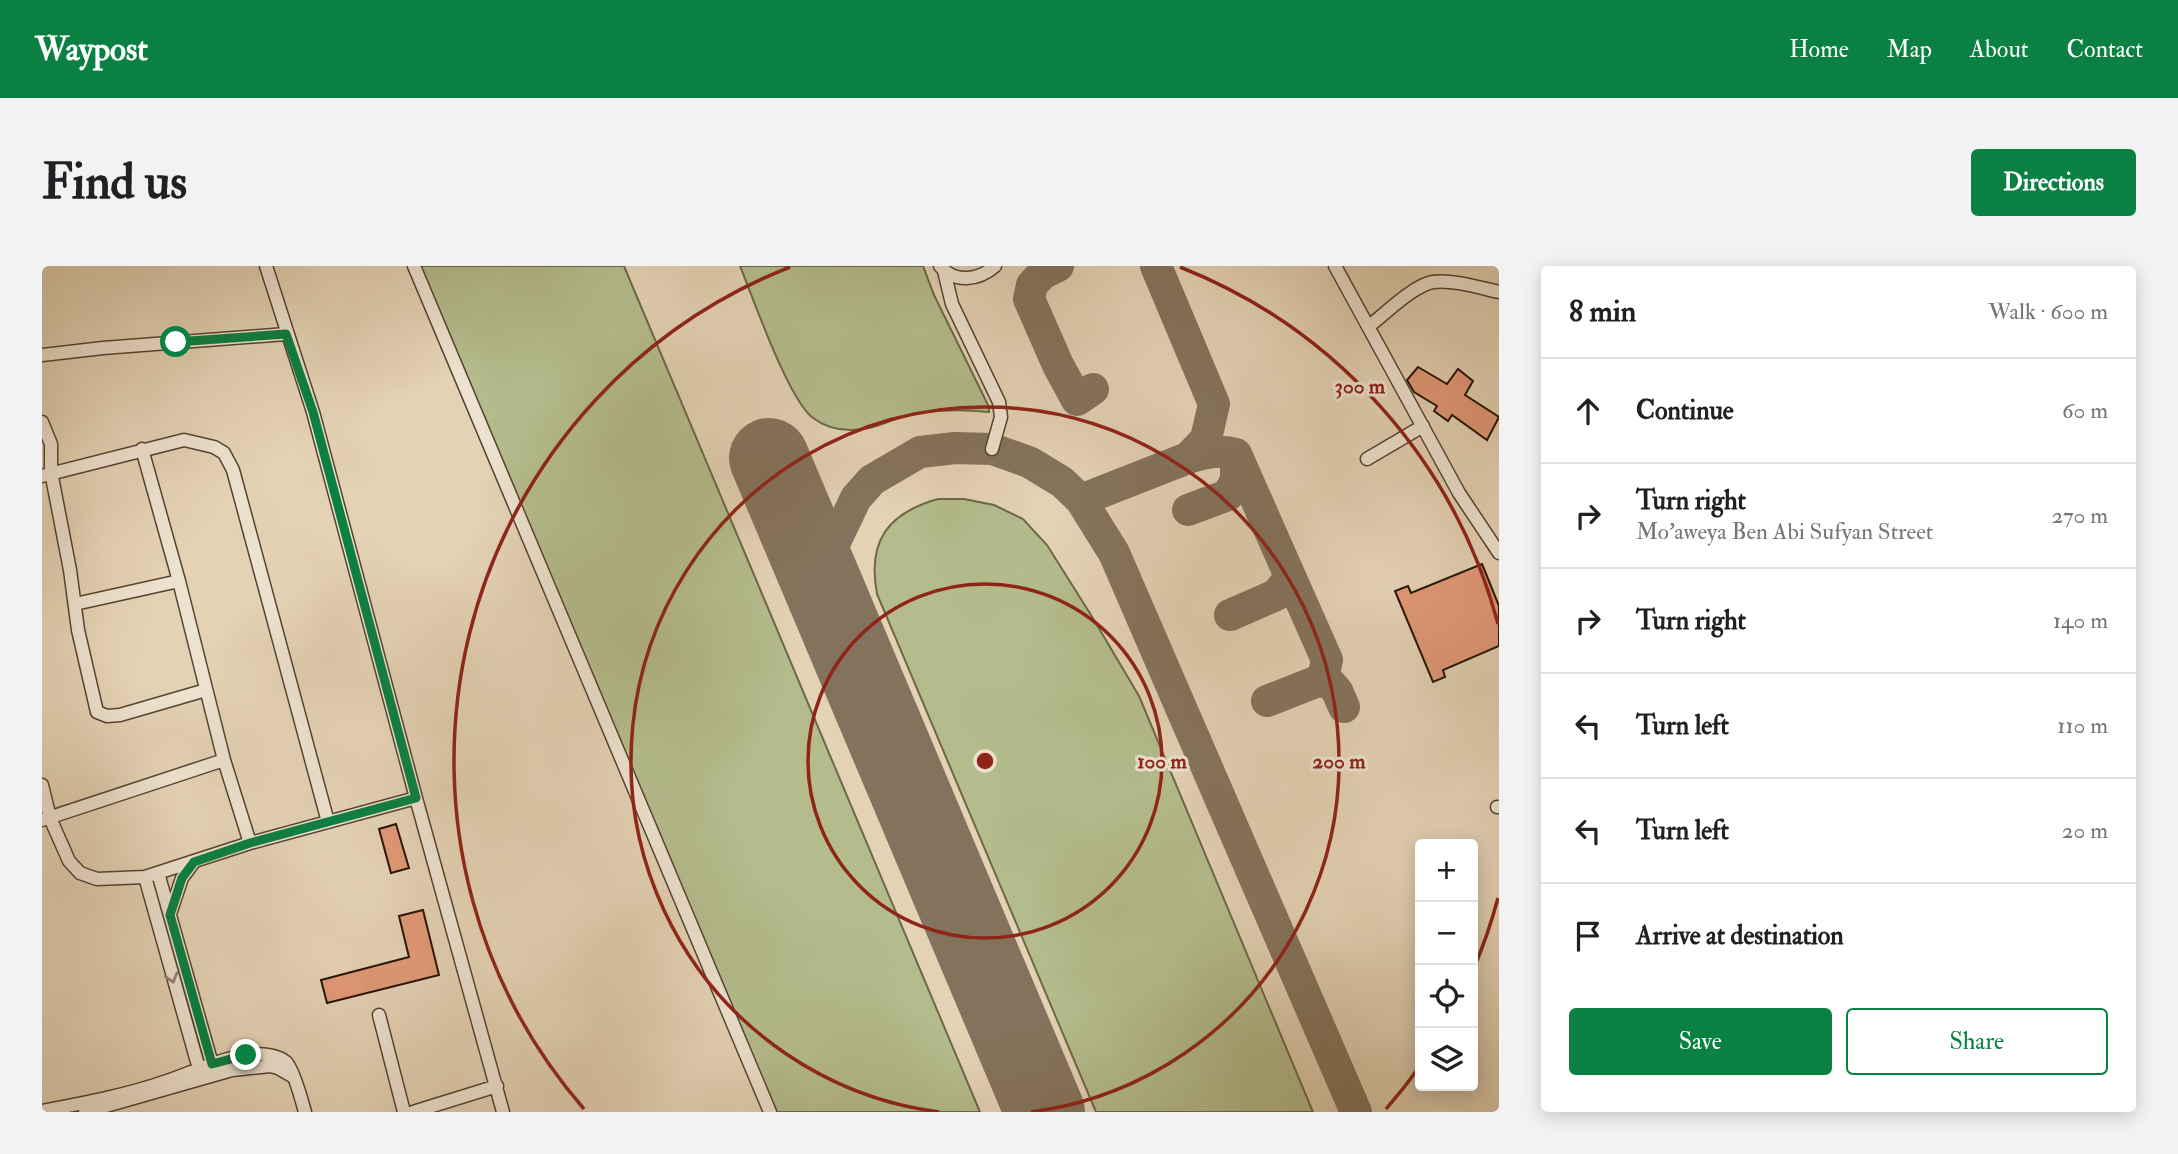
<!DOCTYPE html>
<html lang="en">
<head>
<meta charset="utf-8">
<style>
	:root { --surface:#fff; --page:#f2f2f2; --text:#202124; --muted:#757577; --line:#e0e0e0; --accent:#0b8043 }
	body { margin:0; font-family:"IM FELL Double Pica",serif; background:var(--page); color:var(--text) }
	.controls { position:absolute; right:21px; bottom:21px; display:grid; overflow:hidden; border-radius:7px; box-shadow:0 4px 18px #0003 }
	.controls button { width:63px; height:63px; display:grid; place-items:center; padding:0; border:0; border-bottom:2px solid var(--line); background:var(--surface); color:var(--text); font:35px sans-serif }
	.stop { position:absolute; width:21px; height:21px; margin:-16px; border:5px solid #0b8043; border-radius:50%; background:#fff }
	.stop.end { background:#0b8043; border-color:#fff; box-shadow:0 2px 7px #0008 }
	.list { margin:0; padding:0; list-style:none }
	h2 { display:flex; justify-content:space-between; align-items:center; height:91px; margin:0; padding:0 28px; font-size:30px }
	h2 small { font-size:23px; font-weight:400; color:var(--muted) }
	.list li { display:grid; grid-template-columns:46px 1fr auto; gap:21px; align-items:center; box-sizing:border-box; height:105px; padding:0 28px; border-top:2px solid var(--line) }
	.list b { display:block; font-size:26px; white-space:nowrap }
	.list p { margin:0; font-size:23px; white-space:nowrap; color:var(--muted) }
	.list em { font-size:23px; font-style:normal; color:var(--muted) }
	.actions { display:flex; gap:14px; padding:21px 28px }
	.actions a { flex:1; padding:16px 0; border:2px solid var(--accent); border-radius:7px; text-align:center; font-size:24px; color:var(--accent) }
	.actions .main { background:var(--accent); color:#fff }
	.icon { flex:none; width:38px; height:38px; fill:none; stroke:currentColor; stroke-width:2; stroke-linecap:round; stroke-linejoin:round }
	.map { position:relative; flex:none; width:1457px; height:846px; overflow:hidden; border-radius:7px }
	header { display:flex; align-items:center; gap:42px; box-sizing:border-box; height:98px; padding:0 35px; background:var(--accent); color:#fff }
	header strong { font-size:33px }
	nav { display:flex; gap:38px; margin-inline-start:auto; font-size:24px }
	.intro { display:flex; align-items:center; justify-content:space-between; box-sizing:border-box; height:168px; padding:0 42px }
	h1 { margin:0; font-size:49px }
	.button { padding:18px 32px; border-radius:7px; background:var(--accent); color:#fff; font-size:24px; font-weight:700 }
	main { display:flex; gap:42px; padding:0 42px }
	aside { flex:1; background:var(--surface); border-radius:7px; box-shadow:0 4px 18px #0003 }
	.map>svg:first-child { display:block }
	.green { fill:#b4bc8d; stroke:#6c6848; stroke-width:2 }
	.lines { fill:none; stroke-linecap:round; stroke-linejoin:round }
	.taxiway { stroke:#84735c; stroke-width:32 }
	.runway { stroke:#84735c; stroke-width:80 }
	.building { fill:#e29978; stroke:#241404; stroke-width:2 }
	.minor-casing { stroke:#544430; stroke-width:15 }
	.minor { stroke:#ede2cf; stroke-width:12 }
	.oneway { stroke:#938574 }
	.route { stroke:#0b8043; stroke-width:9 }
	.ring { fill:none; stroke:#8f2418; stroke-width:3.5 }
	.centre { fill:#8f2418; stroke:#ede2cf; stroke-width:3.5 }
	.ring-label { font-size:21px; text-anchor:middle; font-weight:bold; fill:#8f2418; stroke:#ede2cf; stroke-width:6; stroke-linejoin:round; paint-order:stroke }
</style>
</head>
<body>
<header>
<strong>Waypost</strong>
<nav><a>Home</a><a>Map</a><a>About</a><a>Contact</a></nav>
</header>
<div class="intro"><h1>Find us</h1><a class="button">Directions</a></div>
<main>
<div class="map">
<svg width="1457" height="846" viewBox="0 0 1457 846">
	<rect width="100%" height="100%" fill="#e4d2b5"/>
	<filter id="stains"><feTurbulence type="fractalNoise" baseFrequency=".00286" numOctaves="4"/><feColorMatrix values="0 0 0 0 .2 0 0 0 0 .09 0 0 0 0 .02 0 0 0 .5 -.17"/></filter>
	<radialGradient id="worn" r=".72"><stop offset=".6" stop-color="#630" stop-opacity="0"/><stop offset="1" stop-color="#630" stop-opacity=".3"/></radialGradient>
	<path class="green" d="M374 0H582L938 846H731Z
		M698 0H881L892 29 947 141V146C917 143 886 143 857 152 847 155 837 160 827 162 807 166 788 165 771 152 746 133 712 34 698 0Z
		M896 233H922L952 239 981 253 1005 279 1049 349 1097 430 1271 846H1054L835 328C825 275 846 247 896 233Z"/>
	<g class="lines">
		<path class="taxiway" d="M1016 0 1000 8 990 19 987 33 1016 99 1035 134 1051 123
			M1146 192C1163 187 1177 183 1194 188L1285 394 1282 408 1276 415 1225 435
			M1039 234 1146 192 1164 173 1172 138 1114 0
			M1146 244 1186 229 1194 214V188
			M791 343V280L814 232 830 214 878 186 913 182 950 183 987 196 1020 216 1039 234 1072 287 1314 846
			M1188 349 1234 329 1248 312
			M1276 415 1288 417 1295 425 1302 441"/>
		<path class="runway" d="M727 192 1003 846"/>
	</g>
	<path class="building" d="M1376 101 1405 118 1416 103 1431 115 1423 129 1457 151 1445 174 1410 149 1406 155 1392 145 1395 140 1372 126 1365 114Z
		M1440 298 1457 340V380L1401 404 1403 411 1391 416 1353 325 1366 320 1369 327Z
		M354 558 367 602 349 607 337 563Z
		M381 644 397 709 285 737 279 714 367 691 357 650Z"/>
	<g class="lines">
		<g class="minor-casing">
			<path id="minor" d="M224 0 271 146 374 532 461 846
				M372 0 728 846
				M898 0C913 18 937 14 953 0
				M1293 0 1417 227 1457 287
				M902 5 910 38 957 136 959 151 950 183
				M1327 60C1343 48 1372 19 1391 16 1409 13 1439 22 1457 26
				M0 89 61 82 244 68
				M0 156 9 178V206L28 304 36 364 55 446 65 450 78 449 164 424
				M100 183 137 315 182 494 208 577
				M1325 193 1381 160
				M0 210 142 174 172 181 182 187 191 204 286 556
				M33 338 137 315
				M0 519 8 552 27 595 38 607 55 613 103 611 208 577 374 532
				M1455 541H1457
				M0 554 182 494
				M116 607 172 805
				M103 611 159 810
				M128 648 140 612 152 596
				M337 749 362 846
				M0 845C42 837 85 829 125 815 151 806 175 794 202 789 213 787 235 788 244 796 251 803 260 835 263 846
				M43 846 190 804 228 800 236 802 250 810
				M371 846 455 820"/>
		</g>
		<use href="#minor" class="minor"/>
	</g>
	<defs><path id="oneway-chevron" d="M-2-3.5L2.5 0L-2 3.5" fill="none" stroke-width="1.6" stroke-linecap="round" stroke-linejoin="round" transform="scale(1.75)"/></defs>
	<use class="oneway" href="#oneway-chevron" transform="translate(130 712) rotate(74)"/>
	<g class="lines">
		<path class="route" d="M134 76 244 68 271 146 374 532 208 577 152 596 140 612 128 649 170 798 204 789"/>
	</g>
	<g class="ring">
		<circle cx="943" cy="495" r="177"/>
		<path d="M897 846A354 354 0 1 1 989 846"/>
		<path d="M1456 632A531 531 0 0 1 1432 702M1378 800A531 531 0 0 1 1344 843M542 843A531 531 0 0 1 748 1M1138 1A531 531 0 0 1 1456 358"/>
	</g>
	<circle cx="943" cy="495" r="10" class="centre"/>
	<g class="ring-label">
		<text x="1318" y="127">300 m</text>
		<text x="1120" y="502">100 m</text>
		<text x="1297" y="502">200 m</text>
	</g>
	<rect width="100%" height="100%" filter="url(#stains)"/>
	<rect width="100%" height="100%" fill="url(#worn)"/>
</svg>
<div class="controls">
<button>+</button>
<button>−</button>
<button><svg class="icon" aria-label="locate" viewBox="0 0 24 24"><circle cx="12" cy="12" r="6"/><path d="M12 2v4M12 18v4M2 12h4M18 12h4"/></svg></button>
<button><svg class="icon" aria-label="layers" viewBox="0 0 24 24"><path d="M12 4l9 5-9 5-9-5zM3 14l9 5 9-5"/></svg></button>
</div>
<div class="stop" style="left:134px;top:76px"></div>
<div class="stop end" style="left:204px;top:789px"></div>
</div>
<aside>
<h2>8 min<small>Walk · 600 m</small></h2>
<ul class="list">
<li><svg class="icon" aria-label="ahead" viewBox="0 0 24 24"><path d="M12 20V5M6 11l6-6 6 6"/></svg><div><b>Continue</b></div><em>60 m</em></li>
<li><svg class="icon" aria-label="right" viewBox="0 0 24 24"><path d="M7 20v-9h11M14 6l5 5-5 5"/></svg><div><b>Turn right</b><p>Mo'aweya Ben Abi Sufyan Street</p></div><em>270 m</em></li>
<li><svg class="icon" aria-label="right" viewBox="0 0 24 24"><path d="M7 20v-9h11M14 6l5 5-5 5"/></svg><div><b>Turn right</b></div><em>140 m</em></li>
<li><svg class="icon" aria-label="left" viewBox="0 0 24 24"><path d="M17 20v-9H6M10 6l-5 5 5 5"/></svg><div><b>Turn left</b></div><em>110 m</em></li>
<li><svg class="icon" aria-label="left" viewBox="0 0 24 24"><path d="M17 20v-9H6M10 6l-5 5 5 5"/></svg><div><b>Turn left</b></div><em>20 m</em></li>
<li><svg class="icon" aria-label="arrive" viewBox="0 0 24 24"><path d="M6 21V4h12l-3 4 3 4H6"/></svg><div><b>Arrive at destination</b></div></li>
</ul>
<div class="actions"><a class="main">Save</a><a>Share</a></div>
</aside>
</main>
</body>
</html>
